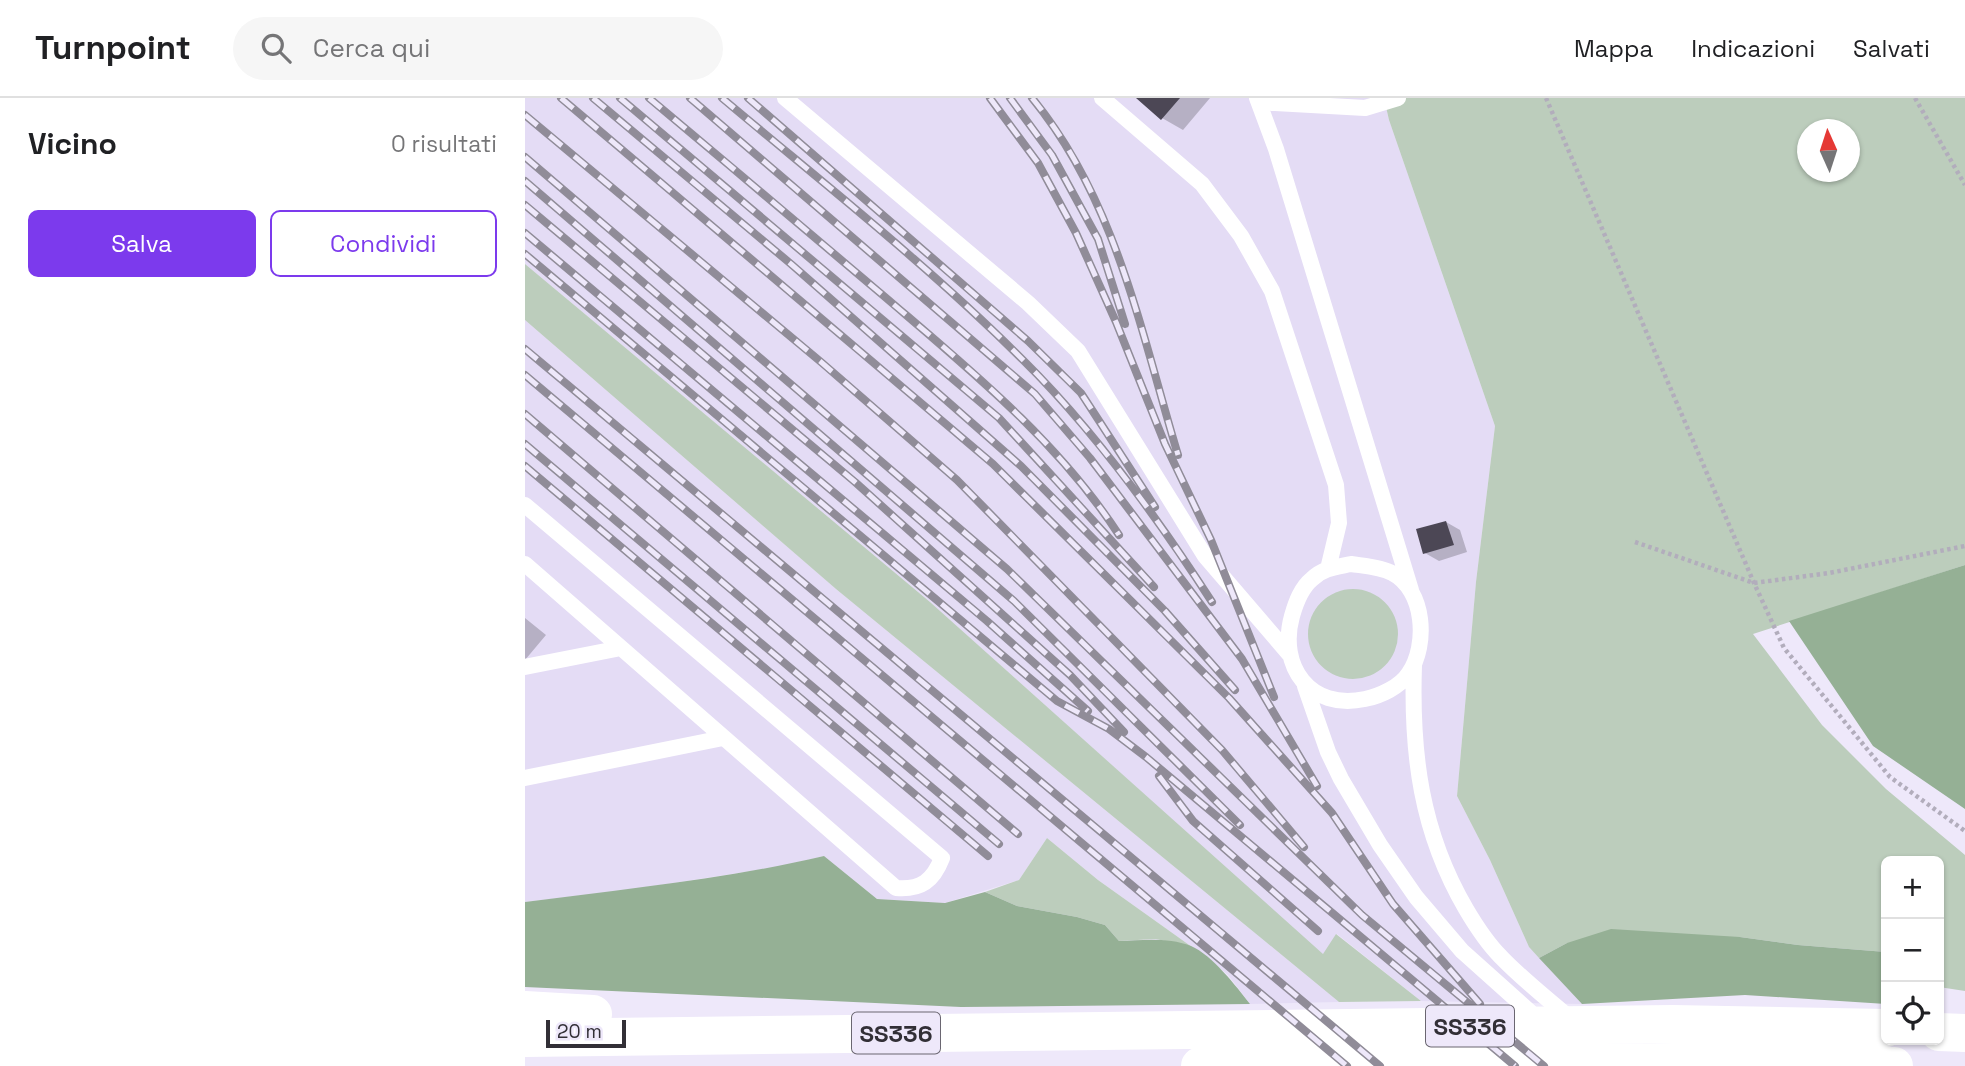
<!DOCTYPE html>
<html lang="it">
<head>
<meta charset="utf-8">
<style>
	:root { --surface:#fff; --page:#f6f6f6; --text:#202124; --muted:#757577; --line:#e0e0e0; --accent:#7c3aed }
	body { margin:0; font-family:"Space Grotesk",sans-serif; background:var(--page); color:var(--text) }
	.controls { position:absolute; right:21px; bottom:21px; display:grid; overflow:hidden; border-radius:10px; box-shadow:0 2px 5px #0004 }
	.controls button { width:63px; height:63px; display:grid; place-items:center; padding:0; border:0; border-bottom:2px solid var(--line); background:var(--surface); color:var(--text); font:35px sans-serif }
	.compass { position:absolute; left:1272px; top:21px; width:63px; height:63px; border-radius:50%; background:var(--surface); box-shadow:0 2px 5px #0004; rotate:357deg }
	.scale { position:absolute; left:21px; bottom:18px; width:80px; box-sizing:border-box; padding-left:7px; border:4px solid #322f36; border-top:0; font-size:19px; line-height:24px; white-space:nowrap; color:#322f36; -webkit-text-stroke:5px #eee8fa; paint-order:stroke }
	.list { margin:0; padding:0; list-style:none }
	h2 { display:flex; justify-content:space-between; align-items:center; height:91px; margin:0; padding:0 28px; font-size:30px }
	h2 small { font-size:23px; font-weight:400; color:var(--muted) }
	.actions { display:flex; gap:14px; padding:21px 28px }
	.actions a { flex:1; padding:16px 0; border:2px solid var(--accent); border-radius:10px; text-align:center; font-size:24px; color:var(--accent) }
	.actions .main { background:var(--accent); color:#fff }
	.icon { flex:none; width:38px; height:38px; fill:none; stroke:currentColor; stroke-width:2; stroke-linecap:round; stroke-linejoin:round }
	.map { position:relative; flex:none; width:1440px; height:968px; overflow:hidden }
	header { display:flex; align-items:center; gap:42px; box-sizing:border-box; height:98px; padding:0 35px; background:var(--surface); border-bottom:2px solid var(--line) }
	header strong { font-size:33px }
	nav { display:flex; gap:38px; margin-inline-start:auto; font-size:24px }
	.search { width:490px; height:63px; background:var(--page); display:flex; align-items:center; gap:18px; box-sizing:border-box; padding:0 24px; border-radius:38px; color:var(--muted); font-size:26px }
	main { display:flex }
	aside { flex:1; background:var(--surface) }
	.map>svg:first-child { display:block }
	.built { fill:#e4dcf5 }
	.green { fill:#bccdbc; fill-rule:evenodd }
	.forest { fill:#95b095 }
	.shadow { fill:#0003 }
	.building { fill:#4c4755 }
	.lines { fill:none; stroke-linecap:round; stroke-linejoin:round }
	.path { stroke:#b2adbc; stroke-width:4.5; stroke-dasharray:3.5 3.5; stroke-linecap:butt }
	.lane { stroke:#fff; stroke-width:16 }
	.highway { stroke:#fff; stroke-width:38 }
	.rail-casing { stroke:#908c98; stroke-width:8 }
	.rail { stroke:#eee8fa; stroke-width:5; stroke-dasharray:16; stroke-linecap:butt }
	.labels { text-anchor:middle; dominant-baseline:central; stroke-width:7; stroke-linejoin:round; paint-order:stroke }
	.shield { fill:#eee8fa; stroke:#6a6671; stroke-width:2 }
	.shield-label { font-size:24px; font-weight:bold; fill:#322f36 }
</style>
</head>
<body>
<header>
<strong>Turnpoint</strong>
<div class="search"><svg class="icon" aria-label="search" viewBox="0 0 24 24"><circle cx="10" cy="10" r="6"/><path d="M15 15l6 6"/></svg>Cerca qui</div>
<nav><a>Mappa</a><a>Indicazioni</a><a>Salvati</a></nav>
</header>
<main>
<aside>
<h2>Vicino<small>0 risultati</small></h2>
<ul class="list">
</ul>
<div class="actions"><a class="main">Salva</a><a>Condividi</a></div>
</aside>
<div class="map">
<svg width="1440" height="968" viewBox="0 0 1440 968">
	<rect width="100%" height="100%" fill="#eee8fa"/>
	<path class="built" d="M0 0H859L864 22 970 328 951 484 932 698 965 762 1004 849 1057 906 896 903 812 836 798 857 405 504 0 166Z
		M0 222 311 491 814 904 725 906 703 877 667 849 573 782 522 740 494 782 420 805 352 801 299 758 252 769 103 792 0 804Z"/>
	<path class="green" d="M859 0H1440V467L1228 536 1297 627 1361 691 1440 757V893L1414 889V763H1361V854L1273 847 1215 839 1042 845 1014 860 1004 849 965 762 932 698 951 484 970 328 864 22ZM1282 32H1324V74H1282Z
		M0 166 405 504 798 856 811 836 896 903 814 904 311 491 0 222Z
		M783 536a45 45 0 1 1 90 0a45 45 0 1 1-90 0Z
		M522 740 573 782 667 849 631 841 594 843 580 827 552 819 492 808 460 794 494 782Z"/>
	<path class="forest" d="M1440 467V711L1348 648 1264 523Z
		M299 758 352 801 420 805 460 794 492 808 552 819 580 827 594 843C618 842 643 839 666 848 687 857 711 888 725 906L436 909 0 889V804C100 791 201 781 299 758Z
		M1086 831 1215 839 1273 847 1361 854V906L1220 897 1057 906 1014 860 1042 845Z"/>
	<path class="shadow" d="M613 0H685L658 32 637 20Z
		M921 424 935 432 942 454 914 463 900 455Z
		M0 520 21 537 0 562Z"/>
	<path class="building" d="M611 0H655L636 22Z
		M921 423 929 447 898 456 891 431Z"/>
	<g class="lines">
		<path class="path" d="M1021 0 1229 485 1259 550 1365 679 1440 733
			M1390 0 1440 87
			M1110 444 1229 485 1304 475 1440 448"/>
		<path class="lane" d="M260 0 503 205 553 253 680 458 765 557
			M577 0 677 86 716 138 747 193 811 387 814 425 803 471
			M732 0 751 51 886 492
			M734 4 840 10 873 0
			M0 407 417 760C408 783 396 792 371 790L0 466
			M826 466C839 468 856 469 867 475 900 492 903 547 884 575 875 589 855 598 840 601 785 613 753 568 767 518 771 504 776 490 787 481 798 470 812 469 826 466Z
			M889 567C886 656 896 734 941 811 951 828 962 845 976 859 998 882 1024 902 1048 923
			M0 569 96 550
			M780 588 803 654 816 681 855 747 891 799 937 853 1014 922
			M0 680 198 640"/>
		<path class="highway" d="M0 912 68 916
			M1414 934 1440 935
			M0 940 1148 926 1361 930
			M675 968 1182 964 1369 968"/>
		<g class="rail-casing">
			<path id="rail" d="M36 0 468 366 704 600 807 715 868 806 955 906
				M68 0 266 166 496 368 640 513 710 592
				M95 0 474 320 629 489
				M124 0C203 66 281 132 360 199 444 271 533 343 594 437
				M165 0 510 296 565 360 717 561 792 688
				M197 0C298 85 404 168 498 262 567 330 634 422 687 504
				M223 0 503 243 556 295 630 409
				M465 0 513 65 551 135 591 224 640 346 686 442 749 599
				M485 0 527 57 573 141 600 226
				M507 0C591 102 616 234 653 357
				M0 17 296 264 432 382 697 652 779 749
				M0 59 482 471 837 817 1019 968
				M0 83 489 503 715 727
				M0 107 330 384 545 577 599 634
				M0 135 462 523 563 613
				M0 156 532 603 584 631 621 659 990 968
				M0 251 855 968
				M0 277 822 968
				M0 316 493 736
				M0 346 474 746
				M0 368 463 758
				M634 678 668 723 793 833"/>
		</g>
		<use href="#rail" class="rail"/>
	</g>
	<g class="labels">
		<g class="shield">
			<rect x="901" y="907.5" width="88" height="41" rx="5"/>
			<rect x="327" y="914.5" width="88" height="41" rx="5"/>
		</g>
		<g class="shield-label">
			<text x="945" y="928">SS336</text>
			<text x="371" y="935">SS336</text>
		</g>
	</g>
</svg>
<div class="controls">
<button>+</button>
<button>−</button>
<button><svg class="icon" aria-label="locate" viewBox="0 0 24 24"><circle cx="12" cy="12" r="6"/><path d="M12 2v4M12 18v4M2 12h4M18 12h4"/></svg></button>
</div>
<svg class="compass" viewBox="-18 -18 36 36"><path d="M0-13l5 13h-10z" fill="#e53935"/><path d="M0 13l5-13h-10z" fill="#757577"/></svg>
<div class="scale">20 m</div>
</div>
</main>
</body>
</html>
